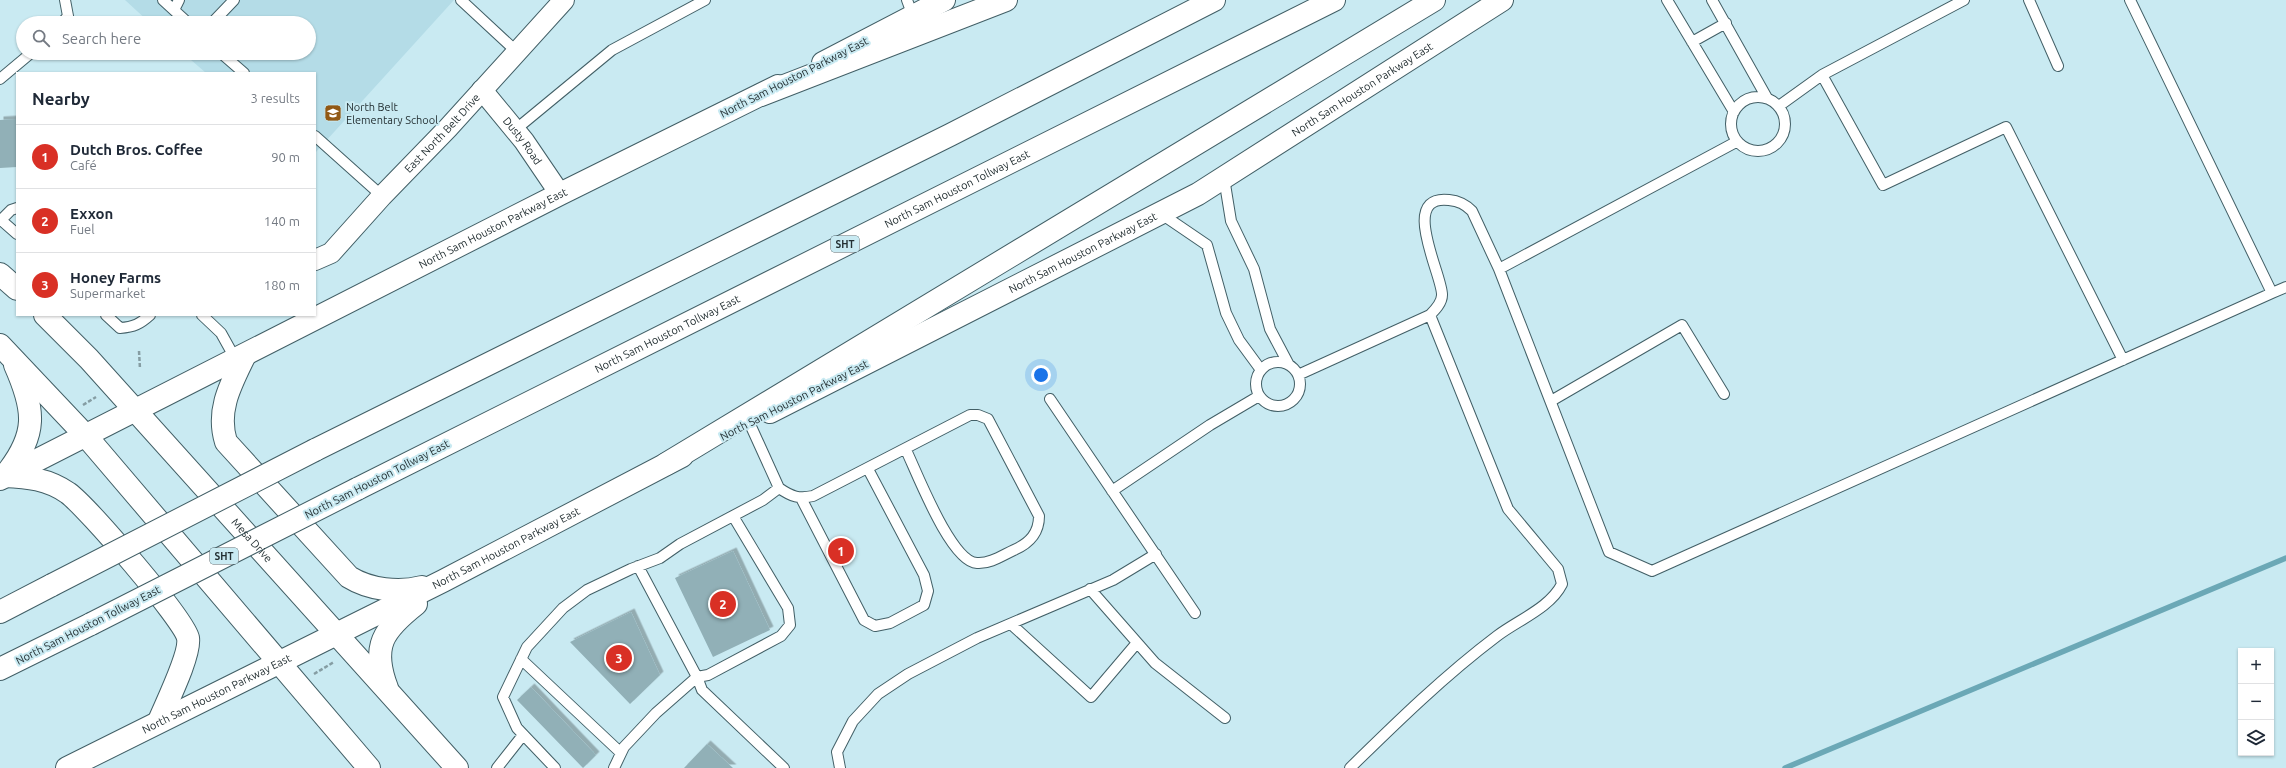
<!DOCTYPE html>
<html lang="en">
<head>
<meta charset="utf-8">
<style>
	:root { --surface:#fff; --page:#f2f2f3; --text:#1f2937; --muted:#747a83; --line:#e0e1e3; --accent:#d93025 }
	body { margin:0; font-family:Ubuntu,sans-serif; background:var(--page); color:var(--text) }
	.controls { position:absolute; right:12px; bottom:12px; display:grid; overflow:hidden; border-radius:0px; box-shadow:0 1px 3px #0004 }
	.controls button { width:36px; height:36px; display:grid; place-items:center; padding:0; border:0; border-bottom:1px solid var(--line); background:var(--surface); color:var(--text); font:20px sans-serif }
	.you { position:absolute; left:1041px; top:375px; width:14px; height:14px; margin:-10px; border:3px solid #fff; border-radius:50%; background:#1a73e8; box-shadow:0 0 0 6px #1a73e833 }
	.badge { display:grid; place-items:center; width:26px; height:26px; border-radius:50%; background:var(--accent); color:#fff; font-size:13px; font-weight:700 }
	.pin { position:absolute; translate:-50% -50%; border:2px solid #fff; box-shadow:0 1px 4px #0006 }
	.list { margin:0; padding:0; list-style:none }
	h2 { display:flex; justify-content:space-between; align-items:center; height:52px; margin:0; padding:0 16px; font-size:17px }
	h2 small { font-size:13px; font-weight:400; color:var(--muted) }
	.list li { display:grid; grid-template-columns:26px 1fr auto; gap:12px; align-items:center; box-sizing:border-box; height:64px; padding:0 16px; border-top:1px solid var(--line) }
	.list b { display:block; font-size:15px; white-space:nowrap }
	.list p { margin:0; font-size:13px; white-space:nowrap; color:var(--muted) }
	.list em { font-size:13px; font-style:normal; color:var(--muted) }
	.icon { flex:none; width:22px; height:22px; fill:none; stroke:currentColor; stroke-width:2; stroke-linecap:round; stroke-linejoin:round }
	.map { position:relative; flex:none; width:2286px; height:768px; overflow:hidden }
	.search { position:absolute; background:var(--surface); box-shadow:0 1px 3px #0004; left:16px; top:16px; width:300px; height:44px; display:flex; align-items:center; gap:10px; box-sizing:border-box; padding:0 14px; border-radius:22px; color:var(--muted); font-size:15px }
	.panel { position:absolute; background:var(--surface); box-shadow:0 1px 3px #0004; left:16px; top:72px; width:300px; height:244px; border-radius:0px }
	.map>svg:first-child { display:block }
	.built { fill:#b4dce7 }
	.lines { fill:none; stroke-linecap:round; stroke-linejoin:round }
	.stream { stroke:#6ba8b6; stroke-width:5.5 }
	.building { fill:#91b0b7; filter:url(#shadow) }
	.lane-casing { stroke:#425f66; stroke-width:12 }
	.street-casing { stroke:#425f66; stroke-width:22 }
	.secondary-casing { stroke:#425f66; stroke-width:24 }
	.highway-casing { stroke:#425f66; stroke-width:24 }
	.path { stroke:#859da3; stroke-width:2.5; stroke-dasharray:4 2; stroke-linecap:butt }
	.lane { stroke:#fff; stroke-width:10 }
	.street { stroke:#fff; stroke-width:20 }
	.secondary { stroke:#fff; stroke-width:22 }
	.highway { stroke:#fff; stroke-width:22 }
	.highway-bridge-casing { stroke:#425f66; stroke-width:24; stroke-linecap:butt }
	.highway-bridge { stroke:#fff; stroke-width:22 }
	.labels { text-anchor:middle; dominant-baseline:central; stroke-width:4; stroke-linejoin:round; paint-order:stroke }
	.shield { fill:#c9eaf2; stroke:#55676c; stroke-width:1 }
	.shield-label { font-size:10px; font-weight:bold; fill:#232f32 }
	.street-label { font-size:11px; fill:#232f32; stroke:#c9eaf2 }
	.poi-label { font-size:11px; fill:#232f32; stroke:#c9eaf2; text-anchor:start }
</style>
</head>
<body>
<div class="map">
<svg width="2286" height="768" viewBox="0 0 2286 768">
	<defs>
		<filter id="shadow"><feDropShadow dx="3.5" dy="-3.5" stdDeviation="0" flood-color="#0004"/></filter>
	</defs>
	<rect width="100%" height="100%" fill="#c9eaf2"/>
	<path class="built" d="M125 0H454L315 153V73H206L183 53H309V23H150Z"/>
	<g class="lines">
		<path class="stream" d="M1785 768 2286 558"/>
	</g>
	<path class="building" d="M17 119V167L0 168V120Z
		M733 551 770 630 713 657 675 578Z
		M631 612 660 675 630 704 570 642Z
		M531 687 596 755 583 768 517 700Z
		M707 744 733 768H684Z"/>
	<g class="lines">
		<g class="lane-casing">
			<path id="lane" d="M163 0 188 23
				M461 0 517 52
				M907 0 914 19
				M1667 0 1734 112
				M1712 0 1767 98
				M2029 0 2058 66
				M2130 0 2272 293 2286 287
				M174 10 179 0
				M62 23 68 16 65 0
				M212 23 234 0
				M1692 42 1726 23
				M221 53 244 73
				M1822 75 1964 0
				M0 79 31 53
				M1731 124a27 27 0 1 1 54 0a27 27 0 1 1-54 0Z
				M1779 106 1822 75 1883 185 2006 127 2123 360
				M515 130 612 50 705 0
				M315 136 382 196
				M1736 142 1499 269 1609 552 1652 571 2272 293
				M1224 178 1231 221 1254 269 1270 329 1289 365
				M1160 213 1207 245 1226 313 1239 340 1261 370
				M1 220 17 234
				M0 221 11 210 17 208
				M106 315 120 328C134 327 140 324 150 315
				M202 315 221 333 236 360
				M1256 384a22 22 0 1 1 44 0a22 22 0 1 1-44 0Z
				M1298 375 1430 315C1435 310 1442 303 1442 295 1443 276 1398 194 1449 200 1459 201 1465 204 1472 211L1499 269
				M1050 399 1195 613
				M1551 401 1682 325 1724 394
				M779 488C792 497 799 499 813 496L970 415H978L988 419 1039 516C1039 533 1030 543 1014 550 1003 555 990 564 977 563 951 562 917 473 906 450
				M1112 491 1210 425 1259 396
				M801 498 864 620 875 626 890 623 924 605 928 591 924 575 868 469
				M733 516 788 608 790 625 781 636 708 675 697 677 702 690 784 768
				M1090 589 1155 663 1225 718
				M1011 624 1091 697 1136 644
				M521 659 621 753
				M497 768 523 735
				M555 768 517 728 503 697 527 647 563 608 587 590 631 569 660 558 680 544 763 500 779 488 749 422
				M614 768 624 747 656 713 697 677 638 566
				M840 768 837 752 853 721 878 694 908 674 977 638 1113 580 1156 554
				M1350 768C1397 722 1444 676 1497 636 1518 620 1550 608 1562 584L1558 569 1508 509 1430 315"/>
		</g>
		<g class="street-casing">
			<g id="street">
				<path id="s1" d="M482 90 524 141 560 194"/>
				<path id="s2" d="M315 260 331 253 382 196 448 128 564 0"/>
			</g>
		</g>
		<g class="secondary-casing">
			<g id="secondary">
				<path d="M823 63 944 0"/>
				<path d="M0 274 17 289"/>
				<path id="s3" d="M45 315 89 359 457 768"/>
				<path d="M0 345 86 436 369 768"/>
				<path d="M245 355C231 384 216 410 226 442L349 577C370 590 399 593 422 587"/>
				<path id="s4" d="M770 412 1198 194 1502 0"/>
				<path d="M6 474C38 434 35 410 15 365"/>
				<path d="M4 476C28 477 48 479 68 493 87 507 184 619 188 638 191 654 166 704 159 721"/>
				<path id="s5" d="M0 479 560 194 778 86"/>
				<path d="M387 688C371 646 383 630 416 604"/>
				<path id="s6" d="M67 768 443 581 682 456"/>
			</g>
		</g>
		<g class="highway-casing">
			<g id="highway">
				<path d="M761 95 1006 0"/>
				<path d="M315 450 950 135 1214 0"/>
				<path d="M666 464 1434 0"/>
				<path id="s7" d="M357 489 1334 0"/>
				<path d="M0 612 52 585"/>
				<path d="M0 669 91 624"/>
			</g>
		</g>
		<path class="path" d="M139 351 140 369
			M83 405 96 397
			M314 674 334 662"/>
		<use href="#lane" class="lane"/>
		<use href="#street" class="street"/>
		<use href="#secondary" class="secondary"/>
		<use href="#highway" class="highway"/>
		<g class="highway-bridge-casing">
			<path id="highway-bridge" d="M52 585 315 450
				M91 624 357 489"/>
		</g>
		<use href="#highway-bridge" class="highway-bridge"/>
	</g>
	<defs>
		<g id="school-square" transform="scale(0.9)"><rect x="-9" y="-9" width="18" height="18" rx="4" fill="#915814" stroke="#c9eaf2"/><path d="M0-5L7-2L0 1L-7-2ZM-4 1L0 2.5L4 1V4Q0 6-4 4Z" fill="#fff"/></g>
	</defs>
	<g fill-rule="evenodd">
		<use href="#school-square" x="333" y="113"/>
	</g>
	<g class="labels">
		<g class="shield">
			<rect x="831" y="236" width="28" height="16" rx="3"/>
			<rect x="210" y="548" width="28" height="16" rx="3"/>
		</g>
		<g class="shield-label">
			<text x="845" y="244">SHT</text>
			<text x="224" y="556">SHT</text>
		</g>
		<g class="street-label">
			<text transform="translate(794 77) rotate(-27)">North Sam Houston Parkway East</text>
			<text stroke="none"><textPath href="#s4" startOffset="675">North Sam Houston Parkway East</textPath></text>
			<text stroke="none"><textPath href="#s2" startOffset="181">East North Belt Drive</textPath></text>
			<text stroke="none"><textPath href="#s1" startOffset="65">Dusty Road</textPath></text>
			<text stroke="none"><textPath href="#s7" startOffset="671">North Sam Houston Tollway East</textPath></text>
			<text stroke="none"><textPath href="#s5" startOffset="553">North Sam Houston Parkway East</textPath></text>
			<text stroke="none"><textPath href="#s4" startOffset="351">North Sam Houston Parkway East</textPath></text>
			<text stroke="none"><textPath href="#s7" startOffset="347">North Sam Houston Tollway East</textPath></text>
			<text transform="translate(794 400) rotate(-27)">North Sam Houston Parkway East</text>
			<text transform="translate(377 479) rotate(-27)">North Sam Houston Tollway East</text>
			<text stroke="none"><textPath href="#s3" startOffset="306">Mesa Drive</textPath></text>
			<text stroke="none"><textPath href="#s6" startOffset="491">North Sam Houston Parkway East</textPath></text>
			<text transform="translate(88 625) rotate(-27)">North Sam Houston Tollway East</text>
			<text stroke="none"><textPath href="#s6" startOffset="167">North Sam Houston Parkway East</textPath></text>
		</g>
		<g class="poi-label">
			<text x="346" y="107">North Belt<tspan x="346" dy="13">Elementary School</tspan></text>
		</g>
	</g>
</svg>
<div class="controls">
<button>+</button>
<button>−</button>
<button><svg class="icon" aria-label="layers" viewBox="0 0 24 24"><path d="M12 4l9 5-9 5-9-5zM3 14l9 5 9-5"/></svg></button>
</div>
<div class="you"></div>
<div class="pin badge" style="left:841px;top:551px">1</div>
<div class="pin badge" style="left:723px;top:604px">2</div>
<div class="pin badge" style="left:619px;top:658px">3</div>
<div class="search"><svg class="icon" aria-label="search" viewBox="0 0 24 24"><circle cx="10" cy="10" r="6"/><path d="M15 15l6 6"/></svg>Search here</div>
<section class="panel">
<h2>Nearby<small>3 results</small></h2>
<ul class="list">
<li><span class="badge">1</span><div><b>Dutch Bros. Coffee</b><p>Café</p></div><em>90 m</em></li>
<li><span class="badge">2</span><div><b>Exxon</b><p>Fuel</p></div><em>140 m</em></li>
<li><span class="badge">3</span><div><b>Honey Farms</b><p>Supermarket</p></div><em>180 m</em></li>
</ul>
</section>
</div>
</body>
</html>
